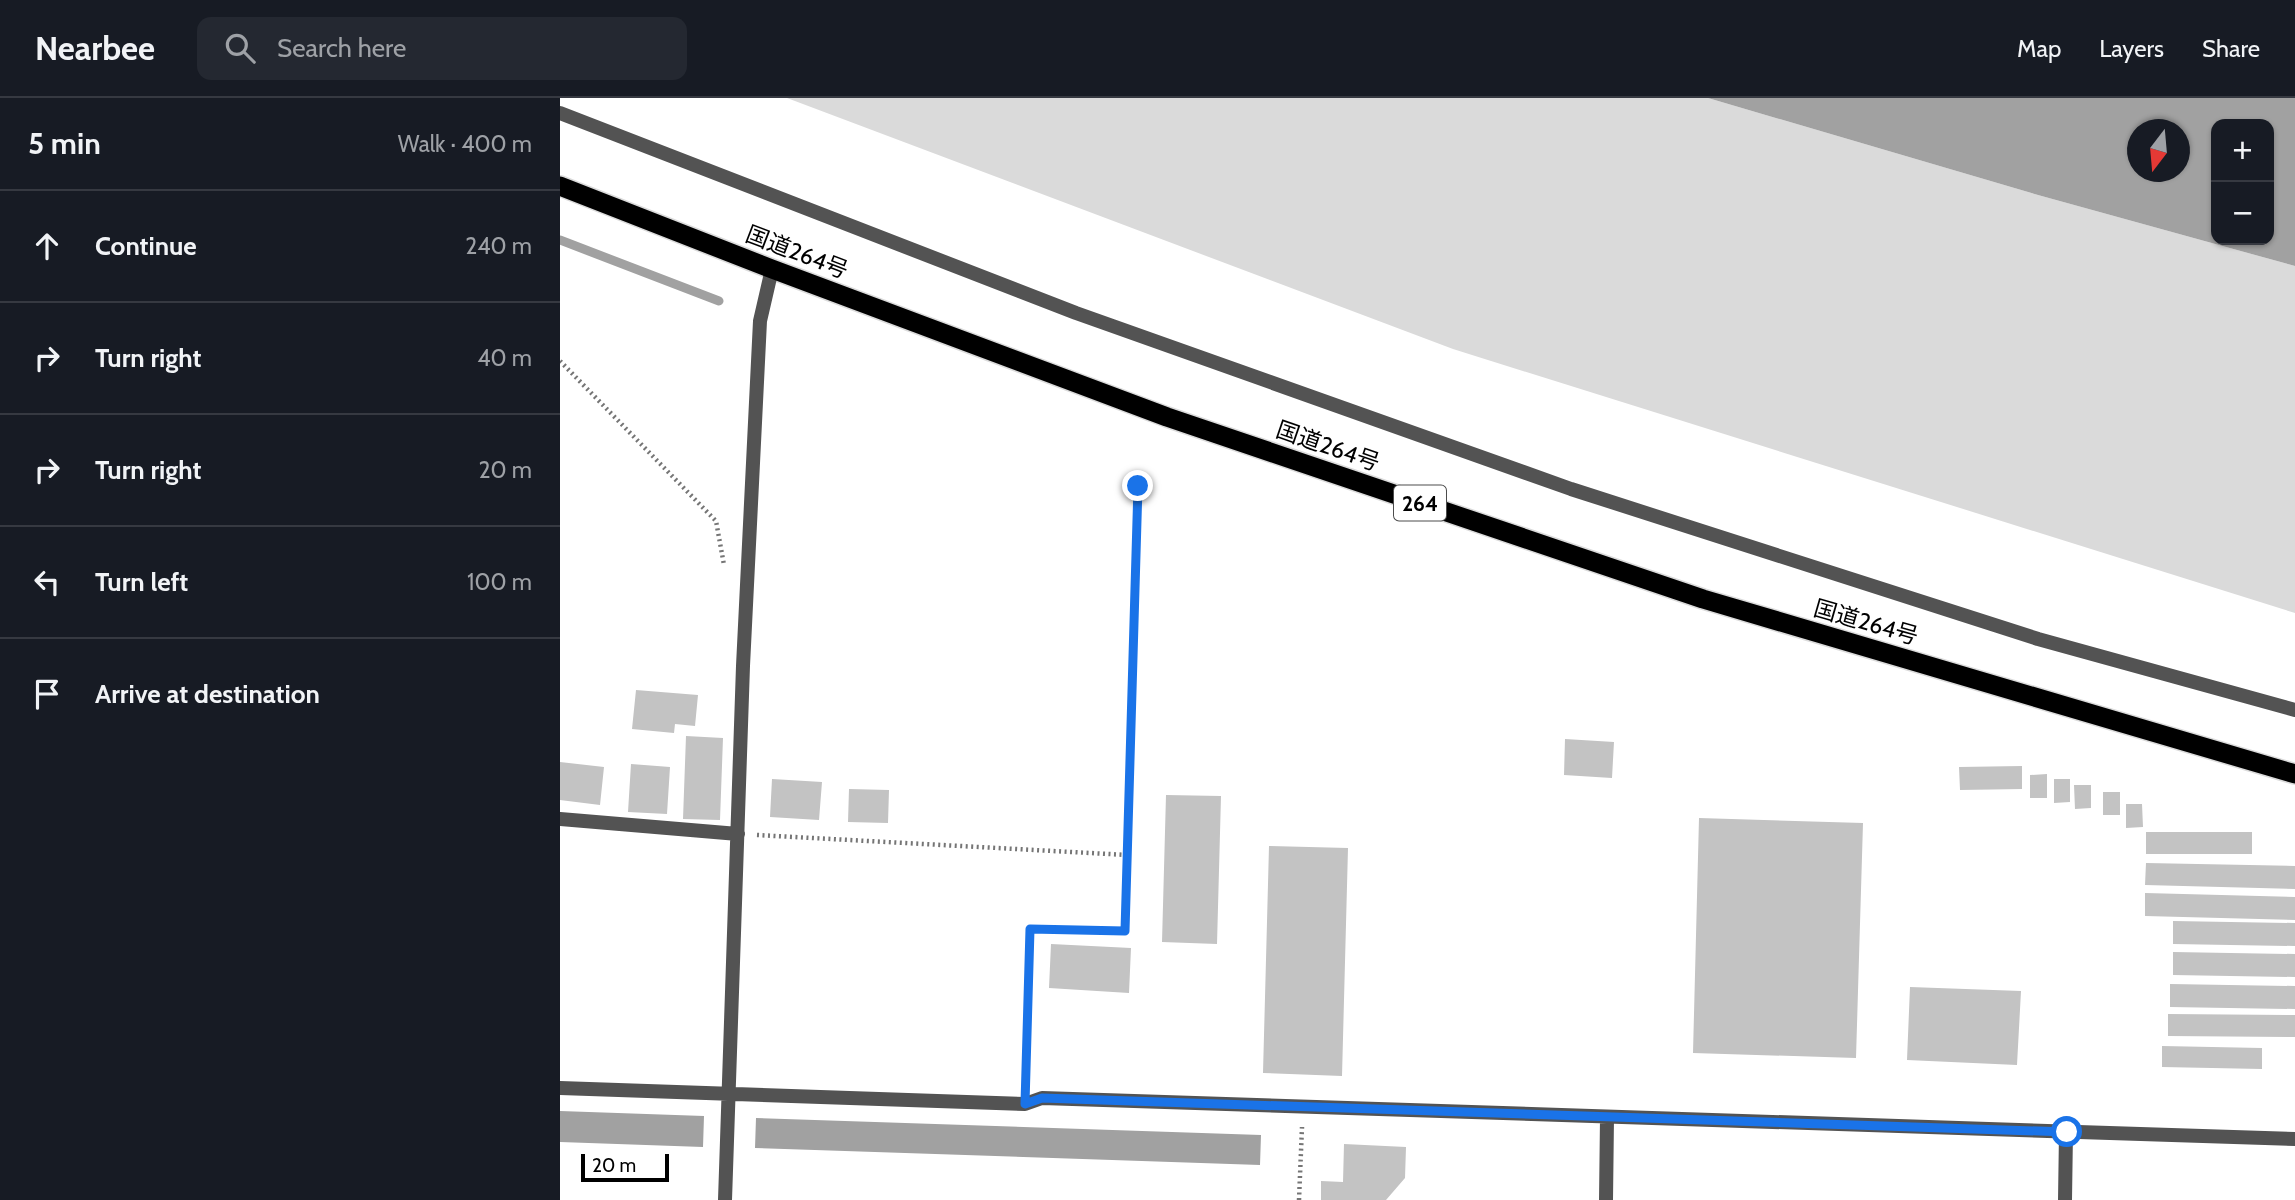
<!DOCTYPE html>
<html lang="en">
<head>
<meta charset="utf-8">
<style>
	:root { --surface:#171b24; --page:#242831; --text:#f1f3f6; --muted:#9ea1a6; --line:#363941 }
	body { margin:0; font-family:Cabin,"Noto Sans JP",sans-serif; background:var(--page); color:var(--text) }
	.controls { position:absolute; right:21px; top:21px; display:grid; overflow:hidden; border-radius:14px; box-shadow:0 2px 5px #0004 }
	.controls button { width:63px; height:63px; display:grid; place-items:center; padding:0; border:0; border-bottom:2px solid var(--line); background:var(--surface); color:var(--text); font:35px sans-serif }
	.compass { position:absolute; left:1567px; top:21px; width:63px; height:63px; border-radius:50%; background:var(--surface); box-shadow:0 2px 5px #0004; rotate:196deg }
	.scale { position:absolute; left:21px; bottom:18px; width:88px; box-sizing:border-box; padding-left:7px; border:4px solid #000; border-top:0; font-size:19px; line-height:24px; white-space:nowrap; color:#000; -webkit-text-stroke:5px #fff; paint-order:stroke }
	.stop { position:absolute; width:21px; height:21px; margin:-16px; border:5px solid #1a73e8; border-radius:50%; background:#fff }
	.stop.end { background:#1a73e8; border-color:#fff; box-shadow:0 2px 7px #0008 }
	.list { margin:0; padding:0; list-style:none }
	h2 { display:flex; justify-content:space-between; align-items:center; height:91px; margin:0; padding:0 28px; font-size:30px }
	h2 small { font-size:23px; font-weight:400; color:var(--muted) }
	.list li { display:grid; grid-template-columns:46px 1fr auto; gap:21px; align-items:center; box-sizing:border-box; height:112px; padding:0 28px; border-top:2px solid var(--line) }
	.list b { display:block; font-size:26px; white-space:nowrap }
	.list em { font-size:23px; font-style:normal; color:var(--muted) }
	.icon { flex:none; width:38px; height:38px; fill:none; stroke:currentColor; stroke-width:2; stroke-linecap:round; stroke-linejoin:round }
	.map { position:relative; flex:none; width:1735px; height:1102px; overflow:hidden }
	header { display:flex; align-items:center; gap:42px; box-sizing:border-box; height:98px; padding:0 35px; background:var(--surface); border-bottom:2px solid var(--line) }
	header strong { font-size:33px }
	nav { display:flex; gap:38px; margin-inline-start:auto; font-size:24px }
	.search { width:490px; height:63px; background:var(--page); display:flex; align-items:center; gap:18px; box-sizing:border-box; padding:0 24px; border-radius:14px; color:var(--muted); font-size:26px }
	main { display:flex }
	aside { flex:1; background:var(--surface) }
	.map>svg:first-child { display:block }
	.green { fill:#dadada }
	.water { fill:#a1a1a1; fill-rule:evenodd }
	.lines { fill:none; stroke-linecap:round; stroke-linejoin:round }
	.stream { stroke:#a1a1a1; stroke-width:9 }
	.building { fill:#c3c3c3 }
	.trunk-casing { stroke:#dbdbdb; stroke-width:22 }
	.path { stroke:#757575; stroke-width:4.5; stroke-dasharray:2 3.5; stroke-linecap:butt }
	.service { stroke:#535353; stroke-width:14 }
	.minor { stroke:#535353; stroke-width:14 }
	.trunk { stroke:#000; stroke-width:19 }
	.route { stroke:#1a73e8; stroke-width:9 }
	.labels { text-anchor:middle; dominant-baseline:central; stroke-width:5; stroke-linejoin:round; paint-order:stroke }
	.shield { fill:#fff; stroke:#4c4c4c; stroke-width:2 }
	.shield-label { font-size:21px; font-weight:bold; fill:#000 }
	.street-label { font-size:23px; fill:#000; stroke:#fff }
</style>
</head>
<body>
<header>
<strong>Nearbee</strong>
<div class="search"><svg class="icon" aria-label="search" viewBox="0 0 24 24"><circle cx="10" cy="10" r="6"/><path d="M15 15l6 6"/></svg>Search here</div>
<nav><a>Map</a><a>Layers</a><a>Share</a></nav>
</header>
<main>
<aside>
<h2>5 min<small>Walk · 400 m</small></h2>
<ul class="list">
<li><svg class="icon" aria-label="ahead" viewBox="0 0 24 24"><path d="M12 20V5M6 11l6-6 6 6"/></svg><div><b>Continue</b></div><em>240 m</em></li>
<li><svg class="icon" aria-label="right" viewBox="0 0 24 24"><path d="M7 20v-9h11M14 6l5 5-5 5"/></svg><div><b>Turn right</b></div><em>40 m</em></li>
<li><svg class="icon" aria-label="right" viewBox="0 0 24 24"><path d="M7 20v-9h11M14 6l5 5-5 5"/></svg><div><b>Turn right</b></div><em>20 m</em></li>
<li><svg class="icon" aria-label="left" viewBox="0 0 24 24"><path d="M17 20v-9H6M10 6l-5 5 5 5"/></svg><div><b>Turn left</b></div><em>100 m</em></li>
<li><svg class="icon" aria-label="arrive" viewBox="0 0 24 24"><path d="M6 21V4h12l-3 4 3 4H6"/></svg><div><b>Arrive at destination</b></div></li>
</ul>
</aside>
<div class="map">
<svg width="1735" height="1102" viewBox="0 0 1735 1102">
	<rect width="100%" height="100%" fill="#fff"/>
	<path class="green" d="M227 0H1148L1478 97 1735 168V515L893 251Z"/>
	<path class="water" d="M1148 0H1735V168L1478 97ZM1656 26H1709V142H1656ZM1577 32H1619V74H1577Z
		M0 1013 144 1018 143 1049 0 1044Z
		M196 1020 701 1037 700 1067 195 1050Z"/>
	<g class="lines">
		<path class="stream" d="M0 142 159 203"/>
	</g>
	<path class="building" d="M76 592 138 597 135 628 115 626 114 635 72 631Z
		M126 638 163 640 160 722 123 721Z
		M1005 641 1054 644 1052 680 1004 677Z
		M0 664 44 669 40 707 0 702Z
		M71 666 110 669 107 716 68 714Z
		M1462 668V691L1400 692 1399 669Z
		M1487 676V700H1470V677Z
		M212 681 262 684 259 722 210 719Z
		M1494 681H1510V704L1494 705Z
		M1514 687H1531V710L1515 711Z
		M289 691 329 692 328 725 288 724Z
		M1543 694H1560V717H1543Z
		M606 697 661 698 657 846 602 844Z
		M1566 706H1582L1583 729 1566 730Z
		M1139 720 1303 725 1296 960 1133 955Z
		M1586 734H1692V756H1586Z
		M709 748 788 750 782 978 703 975Z
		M1586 765 1735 768V791L1585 787Z
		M1585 795 1735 799V822L1585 818Z
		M1613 823 1735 825V848L1613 846Z
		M491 846 571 850 569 895 489 890Z
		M1613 854 1735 856V879L1613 877Z
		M1610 886 1735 888V911L1610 909Z
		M1350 889 1461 893 1457 967 1347 962Z
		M1608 916 1735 917V939L1608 938Z
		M1602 948 1702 950V971L1602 969Z
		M784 1046 846 1049 845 1080 826 1102H761V1083L783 1084Z"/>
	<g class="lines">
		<g class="trunk-casing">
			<path id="trunk" d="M0 88 212 171 607 319 1143 501 1735 676"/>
		</g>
		<path class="path" d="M0 263 156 423 164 467
			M197 737 567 757
			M466 984 470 831 565 833 578 388
			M739 1102 742 1029"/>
		<path class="service" d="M0 15 516 215 1011 391 1478 541 1735 612"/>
		<path class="minor" d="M0 721 178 736
			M0 990 465 1006 482 1000 1735 1041
			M165 1102 183 568 200 223 212 171
			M1046 1102 1047 1020
			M1505 1102 1506 1034"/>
		<use href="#trunk" class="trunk"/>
	</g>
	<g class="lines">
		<path class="route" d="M578 388 565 833 470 831 465 1006 482 1000 1507 1034"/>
	</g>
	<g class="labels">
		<rect class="shield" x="834" y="387.5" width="52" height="35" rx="5"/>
		<g class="shield-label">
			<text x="860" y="405">264</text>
		</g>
		<g class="street-label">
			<text transform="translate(237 154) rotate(21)">国道264号</text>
			<text transform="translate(768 348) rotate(19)">国道264号</text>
			<text transform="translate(1306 524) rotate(16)">国道264号</text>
		</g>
	</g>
</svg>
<div class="controls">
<button>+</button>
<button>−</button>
</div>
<svg class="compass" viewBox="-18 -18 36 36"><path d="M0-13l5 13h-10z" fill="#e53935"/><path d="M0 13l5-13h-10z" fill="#9ea1a6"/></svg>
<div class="scale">20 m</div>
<div class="stop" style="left:1507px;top:1034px"></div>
<div class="stop end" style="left:578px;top:388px"></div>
</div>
</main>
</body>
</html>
